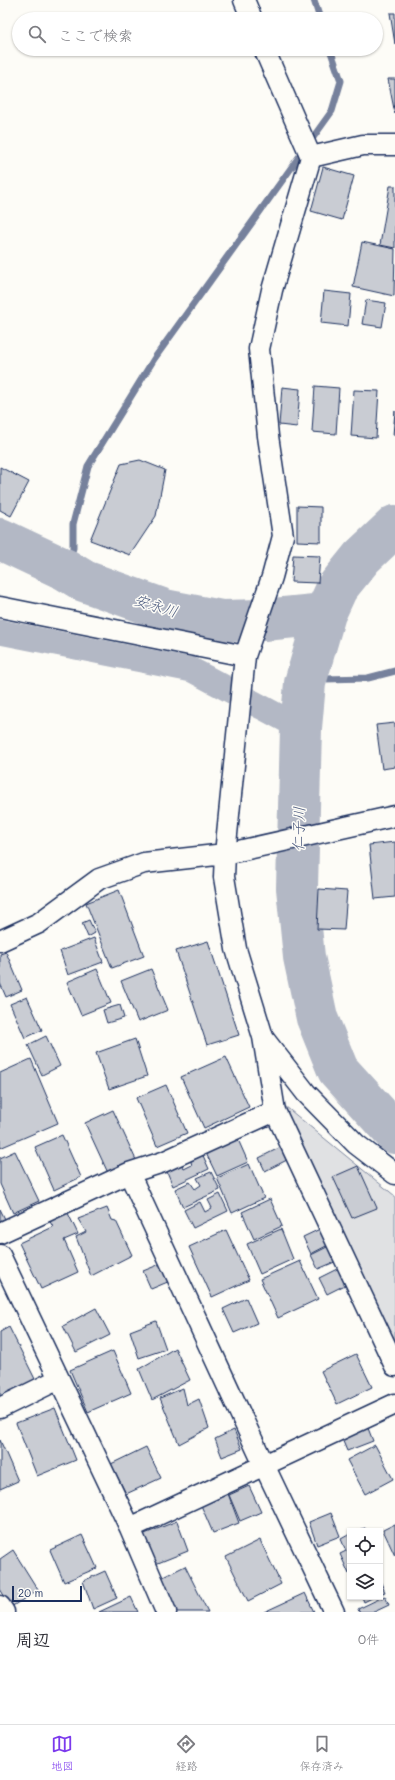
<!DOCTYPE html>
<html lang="ja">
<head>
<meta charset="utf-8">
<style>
	:root { --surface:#fff; --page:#f2f2f3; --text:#2b2b33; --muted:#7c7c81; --line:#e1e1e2; --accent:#7c3aed }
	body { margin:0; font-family:Mali,"Klee One",sans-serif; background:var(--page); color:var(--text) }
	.controls { position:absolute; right:12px; bottom:12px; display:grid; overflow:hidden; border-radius:0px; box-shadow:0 1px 3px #0004 }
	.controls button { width:36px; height:36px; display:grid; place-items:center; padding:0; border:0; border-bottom:1px solid var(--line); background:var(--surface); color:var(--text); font:20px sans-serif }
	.scale { position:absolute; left:12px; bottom:10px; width:70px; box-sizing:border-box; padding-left:4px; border:2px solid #1b2f5e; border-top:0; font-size:11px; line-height:14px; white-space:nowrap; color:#1b2f5e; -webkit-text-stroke:3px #fdfcf7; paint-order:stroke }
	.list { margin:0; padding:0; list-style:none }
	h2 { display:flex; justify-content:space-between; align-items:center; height:52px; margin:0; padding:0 16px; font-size:17px }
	h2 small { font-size:13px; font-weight:400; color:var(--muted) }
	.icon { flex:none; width:22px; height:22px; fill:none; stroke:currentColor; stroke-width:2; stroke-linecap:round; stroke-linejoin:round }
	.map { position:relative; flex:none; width:395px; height:1612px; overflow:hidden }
	.search { position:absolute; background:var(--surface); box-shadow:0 1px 3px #0004; left:12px; right:12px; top:12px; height:44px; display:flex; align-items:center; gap:10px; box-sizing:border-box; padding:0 14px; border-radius:22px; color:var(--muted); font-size:15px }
	.sheet { height:112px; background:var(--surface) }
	nav { display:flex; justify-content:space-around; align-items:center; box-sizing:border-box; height:56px; border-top:1px solid var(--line); background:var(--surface); font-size:11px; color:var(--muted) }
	nav a { display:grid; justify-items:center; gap:2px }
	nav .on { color:var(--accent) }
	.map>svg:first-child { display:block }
	.green { fill:#e0e1e3; stroke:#7e88a0 }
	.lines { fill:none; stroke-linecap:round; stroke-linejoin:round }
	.stream { stroke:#76819c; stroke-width:7 }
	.canal { stroke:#b3b8c5; stroke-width:25 }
	.river { stroke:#b3b8c5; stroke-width:42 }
	.building { fill:#c9ccd3; stroke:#1b2f5e }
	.street-casing { stroke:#1b2f5e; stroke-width:23 }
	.street { stroke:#fdfcf7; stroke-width:20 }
	.labels { text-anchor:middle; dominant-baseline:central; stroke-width:3; stroke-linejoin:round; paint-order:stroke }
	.water-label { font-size:15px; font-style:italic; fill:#49587d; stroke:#fdfcf7 }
</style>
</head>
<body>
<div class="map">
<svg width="395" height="1612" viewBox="0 0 395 1612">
	<rect width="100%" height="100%" fill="#fdfcf7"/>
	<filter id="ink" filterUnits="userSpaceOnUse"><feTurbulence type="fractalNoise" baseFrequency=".025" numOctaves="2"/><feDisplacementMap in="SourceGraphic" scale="8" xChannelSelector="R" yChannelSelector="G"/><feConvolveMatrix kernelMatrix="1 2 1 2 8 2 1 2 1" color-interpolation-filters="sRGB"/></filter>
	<g filter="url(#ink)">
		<path class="green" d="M280 1102 395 1196V1352Z"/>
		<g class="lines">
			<path class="stream" d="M314 0 320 19
				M66 570 73 548V524L88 466 154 359 332 111 341 81 330 49
				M305 683 325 679 368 678 395 671"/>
			<path class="canal" d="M0 632 192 670 301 728"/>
			<path class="river" d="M395 526 362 557 337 588 325 614 305 683 301 728 297 888 304 957 317 1018 338 1070 395 1133
				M0 539 66 570 84 581 165 610 222 621 264 620 325 614"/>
		</g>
		<path class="building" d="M390 13H395V44Z
			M388 79H395V114Z
			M323 167 354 176 342 220 311 211Z
			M390 186H395V248L380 245Z
			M362 242 395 249 394 296 353 287Z
			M324 291 351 294 348 326 321 323Z
			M366 300 386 303 382 327 362 324Z
			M315 386 339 388 336 434 312 432Z
			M282 387 300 389 297 427 279 425Z
			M354 390 379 391 376 438 351 436Z
			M395 411V435H393Z
			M140 460 165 470 156 516 130 555 90 540 121 464Z
			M0 467 29 482 11 516 0 510Z
			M297 506 321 507V542L297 541Z
			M293 555 320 556 318 583 291 582Z
			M395 723V767L382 769 376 725Z
			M395 842V897L375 899 369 845Z
			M319 889 347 891 344 930 317 929Z
			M119 890 144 956 112 968 86 903Z
			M89 920 95 933 88 937 82 923Z
			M94 938 103 962 68 975 60 951Z
			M208 941 239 1035 207 1045 176 951Z
			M6 952 22 990 6 997 0 983V954Z
			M97 969 111 1003 81 1015 67 982Z
			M151 969 168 1010 138 1022 121 981Z
			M27 997 42 1030 25 1038 10 1004Z
			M120 1005 124 1018 107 1023 103 1010Z
			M46 1036 60 1066 42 1075 28 1045Z
			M135 1039 147 1076 109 1089 96 1053Z
			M226 1057 249 1107 204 1128 181 1077Z
			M31 1059 58 1123 0 1148V1073Z
			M166 1085 187 1133 157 1146 136 1098Z
			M113 1110 136 1160 108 1173 85 1123Z
			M62 1135 81 1177 54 1190 35 1147Z
			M236 1135 248 1162 217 1176 204 1149Z
			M283 1146 289 1159 265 1171 259 1158Z
			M15 1151 39 1201 13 1213 0 1184V1158Z
			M201 1151 209 1169 173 1186 165 1167 180 1160 184 1169 192 1165 189 1156Z
			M249 1164 264 1198 232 1213 217 1178Z
			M358 1166 377 1208 352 1218 333 1177Z
			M211 1172 220 1190 183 1207 175 1189 190 1182 195 1189 201 1185 197 1178Z
			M220 1194 228 1211 193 1228 184 1210 200 1202 205 1212 212 1208 208 1200Z
			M270 1199 282 1226 254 1239 242 1212Z
			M107 1208 112 1220 116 1221 132 1255 91 1276 76 1237 86 1232 78 1219Z
			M0 1209 5 1219 0 1221Z
			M66 1209 78 1234 64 1240 78 1272 41 1289 19 1243 53 1227 48 1218Z
			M322 1228 330 1244 311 1254 303 1237Z
			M281 1229 293 1259 260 1274 247 1244Z
			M226 1230 249 1280 212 1297 189 1247Z
			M331 1245 337 1261 318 1269 311 1255Z
			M300 1261 318 1299 278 1318 260 1279Z
			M163 1263 170 1281 151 1289 143 1271Z
			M339 1268 347 1284 327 1294 319 1278Z
			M246 1298 257 1323 234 1333 223 1309Z
			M96 1308 110 1335 76 1352 63 1326Z
			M156 1321 166 1349 139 1358 130 1331Z
			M9 1327 36 1381 0 1400V1332Z
			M175 1348 190 1380 152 1400 139 1369Z
			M113 1351 131 1393 88 1412 70 1370Z
			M356 1354 372 1387 337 1404 321 1371Z
			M183 1388 187 1405 199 1399 209 1428 179 1444 160 1398Z
			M55 1408 76 1460 37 1476 16 1423Z
			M366 1423 373 1441 347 1451 340 1434Z
			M234 1430 242 1449 222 1457 215 1439Z
			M0 1440 18 1481 0 1489Z
			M375 1445 393 1479 365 1494 347 1460Z
			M146 1447 161 1478 126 1494 111 1464Z
			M249 1486 261 1512 240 1521 229 1495Z
			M227 1491 239 1523 213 1533 200 1503Z
			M331 1513 340 1536 317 1545 309 1522Z
			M177 1521 188 1551 153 1565 142 1535Z
			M395 1524V1556L383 1530Z
			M365 1528 366 1531H357Z
			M350 1534V1573L349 1574 340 1554 346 1551 341 1539Z
			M82 1535 97 1568 64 1582 50 1550Z
			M260 1540 281 1584 248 1601 226 1557Z
			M13 1550 38 1590 11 1607 0 1589V1559Z
			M185 1566 208 1612H176L159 1579Z
			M105 1571 117 1598 93 1609 83 1581Z
			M380 1581 385 1592 380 1594Z
			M305 1593 314 1612H264Z
			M385 1596 389 1605 374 1612H359L358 1609Z
			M131 1597 138 1612H99Z
			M362 1597H374L364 1602Z"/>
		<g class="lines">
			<g class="street-casing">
				<path id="street" d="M244 0 252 19
					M264 49 311 157 272 290 259 349 268 436 283 536 272 577 245 656 225 854 224 877 236 949 263 1037 275 1111 395 1366
					M311 157 363 145H395
					M0 607 245 656
					M0 941 39 923 99 879 144 863 225 854 395 816
					M264 1039 306 1093 356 1144 395 1174
					M129 1173 264 1465 334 1612
					M0 1233 129 1173 163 1162 275 1111
					M0 1255 130 1528 166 1612
					M0 1408 59 1379
					M130 1528 395 1404
					M0 1606 4 1612"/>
			</g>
			<use href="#street" class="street"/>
		</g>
	</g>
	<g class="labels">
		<g class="water-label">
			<text transform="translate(156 605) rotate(17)">安永川</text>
			<text transform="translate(298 829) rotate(-89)">仁子川</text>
		</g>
	</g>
</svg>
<div class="controls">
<button><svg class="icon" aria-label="locate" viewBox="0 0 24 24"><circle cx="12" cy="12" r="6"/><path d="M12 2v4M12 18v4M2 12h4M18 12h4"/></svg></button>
<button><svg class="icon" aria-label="layers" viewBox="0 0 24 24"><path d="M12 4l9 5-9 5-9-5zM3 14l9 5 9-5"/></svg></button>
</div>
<div class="scale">20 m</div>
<div class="search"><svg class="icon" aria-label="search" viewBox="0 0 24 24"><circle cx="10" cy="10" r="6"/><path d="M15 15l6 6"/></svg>ここで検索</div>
</div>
<section class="sheet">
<h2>周辺<small>0件</small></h2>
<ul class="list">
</ul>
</section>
<nav>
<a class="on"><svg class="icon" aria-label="map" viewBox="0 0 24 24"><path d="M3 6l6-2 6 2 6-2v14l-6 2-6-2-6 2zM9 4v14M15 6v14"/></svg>地図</a>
<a><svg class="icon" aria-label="directions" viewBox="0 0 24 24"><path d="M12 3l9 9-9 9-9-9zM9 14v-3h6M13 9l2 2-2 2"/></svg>経路</a>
<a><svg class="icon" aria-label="saved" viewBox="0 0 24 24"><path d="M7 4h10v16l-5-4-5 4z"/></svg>保存済み</a>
</nav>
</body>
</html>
